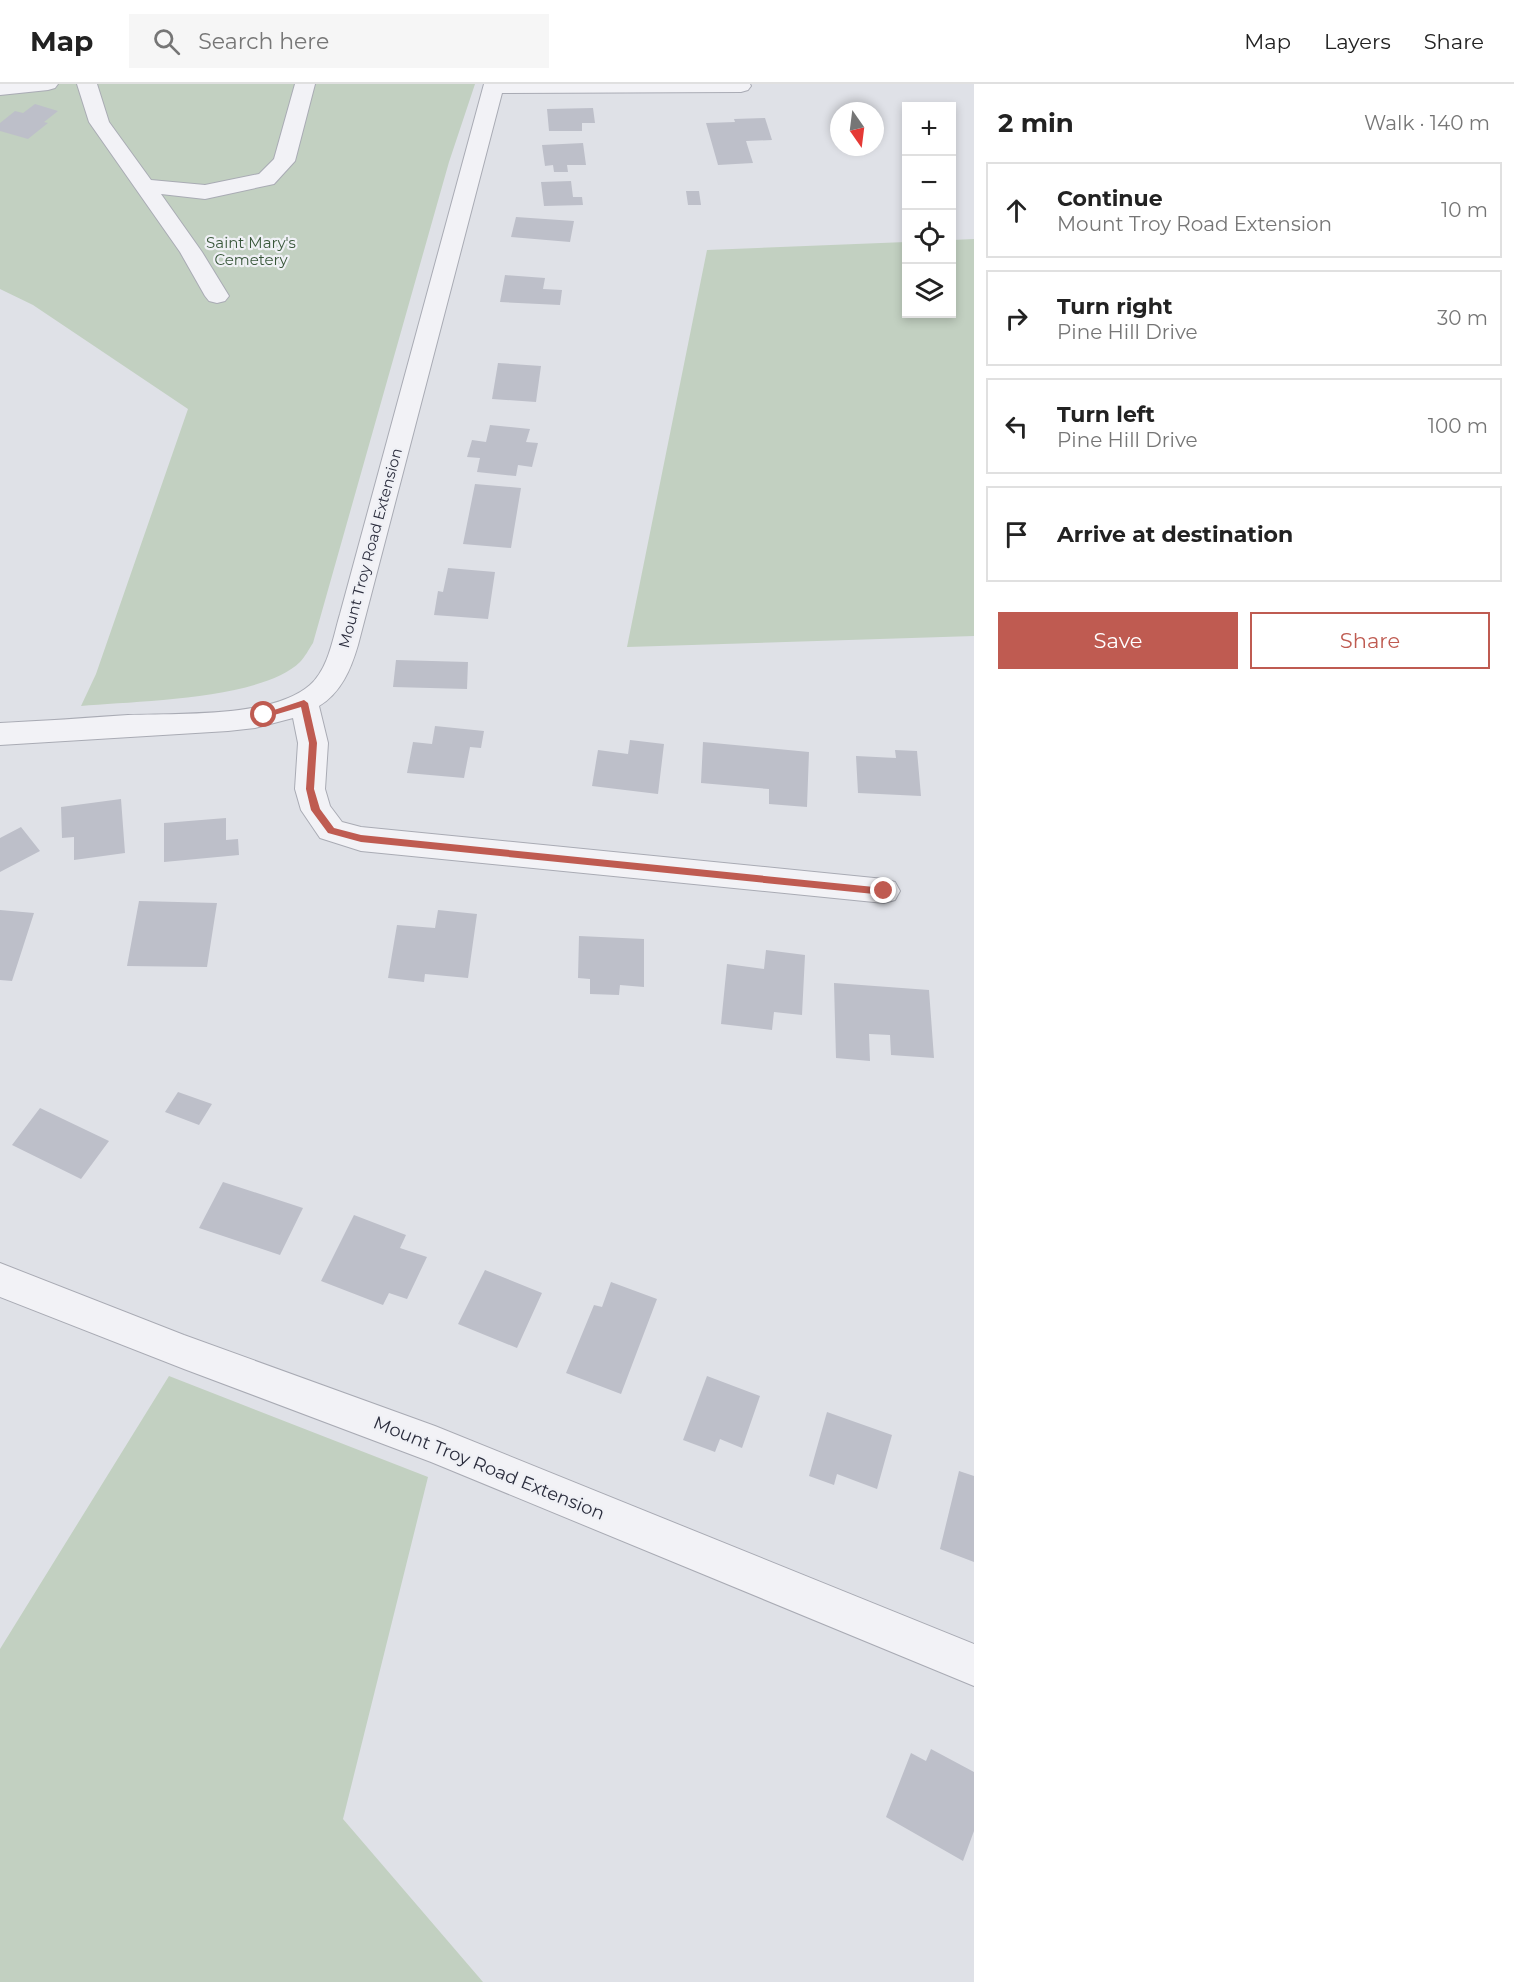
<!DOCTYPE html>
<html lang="en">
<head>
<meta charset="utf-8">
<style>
	:root { --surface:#fff; --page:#f6f6f6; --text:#222; --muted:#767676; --line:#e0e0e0; --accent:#bf5b51 }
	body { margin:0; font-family:Montserrat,sans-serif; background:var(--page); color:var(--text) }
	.controls { position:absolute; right:18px; top:18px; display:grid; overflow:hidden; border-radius:0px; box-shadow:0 3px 9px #0003 }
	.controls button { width:54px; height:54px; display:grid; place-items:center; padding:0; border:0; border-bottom:2px solid var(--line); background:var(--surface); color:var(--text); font:30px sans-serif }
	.compass { position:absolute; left:830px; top:18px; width:54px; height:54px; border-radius:50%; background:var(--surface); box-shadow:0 3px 9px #0003; rotate:166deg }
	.stop { position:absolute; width:18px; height:18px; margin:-14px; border:4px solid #bf5b51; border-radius:50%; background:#fff }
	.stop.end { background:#bf5b51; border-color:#fff; box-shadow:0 2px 6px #0008 }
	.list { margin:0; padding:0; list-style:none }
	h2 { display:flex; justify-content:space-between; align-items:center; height:78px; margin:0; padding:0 24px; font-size:26px }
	h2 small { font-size:20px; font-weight:400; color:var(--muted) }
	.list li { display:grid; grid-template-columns:39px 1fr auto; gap:18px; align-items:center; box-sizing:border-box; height:96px; margin:0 12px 12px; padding:0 12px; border:2px solid var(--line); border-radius:0px }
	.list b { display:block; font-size:22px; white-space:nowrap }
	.list p { margin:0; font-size:20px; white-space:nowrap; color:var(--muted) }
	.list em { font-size:20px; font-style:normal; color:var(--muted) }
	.actions { display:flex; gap:12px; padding:18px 24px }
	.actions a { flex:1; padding:14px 0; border:2px solid var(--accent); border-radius:0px; text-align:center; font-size:21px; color:var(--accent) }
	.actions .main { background:var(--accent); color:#fff }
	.icon { flex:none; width:33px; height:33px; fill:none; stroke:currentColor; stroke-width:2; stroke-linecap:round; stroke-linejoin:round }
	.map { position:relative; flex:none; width:974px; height:1898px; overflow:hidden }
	header { display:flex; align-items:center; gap:36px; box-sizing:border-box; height:84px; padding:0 30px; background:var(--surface); border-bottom:2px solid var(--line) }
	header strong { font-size:28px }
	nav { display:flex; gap:33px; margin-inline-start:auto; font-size:21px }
	.search { width:420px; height:54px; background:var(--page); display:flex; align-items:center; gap:15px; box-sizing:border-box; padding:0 21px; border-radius:0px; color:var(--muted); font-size:22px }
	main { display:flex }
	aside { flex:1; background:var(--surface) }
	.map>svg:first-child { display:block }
	.green { fill:#c2d0c1 }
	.building { fill:#bdbfc9 }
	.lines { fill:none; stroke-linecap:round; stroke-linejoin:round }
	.minor-casing { stroke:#a9abb4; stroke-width:2 }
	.minor { fill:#f2f2f6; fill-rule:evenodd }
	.route { fill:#bf5b51 }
	.labels { text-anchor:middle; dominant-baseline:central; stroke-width:4.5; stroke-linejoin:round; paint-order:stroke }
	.far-park-label { font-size:15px; fill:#39573a; stroke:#eff0f5 }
	.far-street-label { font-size:15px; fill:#2a2c3c; stroke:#eff0f5 }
	.street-label { font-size:18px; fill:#2a2c3c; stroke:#eff0f5 }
</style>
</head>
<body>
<header>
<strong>Map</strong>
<div class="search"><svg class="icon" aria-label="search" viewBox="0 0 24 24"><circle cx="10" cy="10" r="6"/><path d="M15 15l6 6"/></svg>Search here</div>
<nav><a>Map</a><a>Layers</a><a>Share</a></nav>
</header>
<main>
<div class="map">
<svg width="974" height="1898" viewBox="0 0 974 1898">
	<rect width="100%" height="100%" fill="#dfe1e7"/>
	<path class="green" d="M0 0H475L449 78 313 559C309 565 305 573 300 578 261 616 135 617 81 622L96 590 188 325 33 221 0 205Z
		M974 155V552L627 563 707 166 906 158V230H952V156Z
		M169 1292 428 1393 343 1735 483 1898H0V1565Z"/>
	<path class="building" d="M35 20 58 27 44 38 48 39 28 55 0 47V39L15 27 23 29Z
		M593 24 595 39H582V47H549L547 25Z
		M765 34 772 56 746 57 753 79 718 81 706 39 735 38 734 35Z
		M583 59 586 81H567L568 88H554L553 81 545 82 542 61Z
		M571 97 573 113H582L583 121 544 122 541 98Z
		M686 107H699L701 121H688Z
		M516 133 574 137 570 158 511 153Z
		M505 191 545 194 543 205 562 206 560 221 500 218Z
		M498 279 541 282 536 318 492 315Z
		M490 341 530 345 526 358 538 359 532 383 518 381 516 392 477 388 480 374 467 373 472 356 486 358Z
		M475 400 521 404 511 464 463 460Z
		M448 484 495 488 488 535 434 531 438 507 443 508Z
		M396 576 468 578 467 605 393 603Z
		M435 642 484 647 481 664 470 663 464 694 407 689 413 658 432 660Z
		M630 656 664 660 658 710 592 702 598 666 628 670Z
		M703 658 809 668 807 723 769 720V705L701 699Z
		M895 666 917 667 921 712 858 709 856 672 896 674Z
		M121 715 125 769 74 776V753L62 754 61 723Z
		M226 734V756L238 755 239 771 164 778V739Z
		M21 743 40 767 0 788V754Z
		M139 817 217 819 207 883 127 882Z
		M0 826 34 829 12 897 0 896Z
		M438 826 477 830 468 894 425 890 424 898 388 894 397 841 435 844Z
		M579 852 644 855V903L620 901 619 911 590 910V895L578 894Z
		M766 866 805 871 802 931 774 928 772 946 721 940 727 880 764 885Z
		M834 899 929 906 934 974 891 971 890 951 869 950 870 977 836 974Z
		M178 1008 212 1020 199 1041 165 1028Z
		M40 1024 109 1057 81 1095 12 1061Z
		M223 1098 303 1124 280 1171 199 1144Z
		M354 1131 406 1151 400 1164 427 1173 407 1215 389 1209 383 1221 321 1197Z
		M485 1186 542 1209 517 1264 458 1240Z
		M611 1198 657 1215 621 1310 566 1289 594 1221 602 1223Z
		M707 1292 760 1312 742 1364 720 1355 715 1368 683 1356Z
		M827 1328 892 1351 877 1405 837 1390 834 1401 809 1392Z
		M959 1387 974 1392V1478L940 1465Z
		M931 1665 974 1688V1747L963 1777 886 1733 911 1669 926 1677Z"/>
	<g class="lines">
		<g class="minor-casing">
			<path id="minor" d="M0 0H58L55 4 48 6 0 11Z
				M77 0H97L109 38 151 96 205 101 259 90 274 75 295 0H315L295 77 274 100 205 115 161 110 202 168 229 212 225 217 217 219 209 217 205 212 180 168 89 38Z
				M484 0H750L751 2 748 6 741 8 502 9 358 561C351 585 341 609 319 622L328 659 325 705 330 722 342 738 361 743 884 795 895 798 900 807 895 816 884 819 361 767 320 754 301 726 295 705 298 659 293 634 255 644 228 647 0 661V639C43 637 85 634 128 631 176 629 273 634 310 601 329 584 333 553 340 530Z
				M0 1179 184 1251 435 1342 974 1560V1602L431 1378 184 1285 0 1213Z"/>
		</g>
		<use href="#minor" class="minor"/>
	</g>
	<path class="route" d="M304 616 308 619 317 659 314 705 320 725 334 744 361 751 884 804 889 807 884 811 361 758 328 749 311 726 306 705 309 659 301 623 264 634 259 631Z"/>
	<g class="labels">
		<g class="far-park-label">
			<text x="251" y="158">Saint Mary's<tspan x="251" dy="17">Cemetery</tspan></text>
		</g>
		<g class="far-street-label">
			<text transform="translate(370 464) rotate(-75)">Mount Troy Road Extension</text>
		</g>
		<g class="street-label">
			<text transform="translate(489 1384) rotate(22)">Mount Troy Road Extension</text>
		</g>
	</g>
</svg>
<div class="controls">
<button>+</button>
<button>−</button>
<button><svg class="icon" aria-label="locate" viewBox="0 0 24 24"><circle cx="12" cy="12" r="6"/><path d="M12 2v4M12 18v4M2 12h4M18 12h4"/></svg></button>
<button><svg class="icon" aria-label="layers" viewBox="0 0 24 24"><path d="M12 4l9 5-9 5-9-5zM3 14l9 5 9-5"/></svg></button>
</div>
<svg class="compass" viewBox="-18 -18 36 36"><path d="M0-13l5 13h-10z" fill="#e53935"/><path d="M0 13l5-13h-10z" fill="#767676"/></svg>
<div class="stop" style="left:264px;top:631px"></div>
<div class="stop end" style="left:884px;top:807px"></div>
</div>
<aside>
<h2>2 min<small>Walk · 140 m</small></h2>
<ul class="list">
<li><svg class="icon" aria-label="ahead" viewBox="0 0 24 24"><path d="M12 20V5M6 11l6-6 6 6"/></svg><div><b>Continue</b><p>Mount Troy Road Extension</p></div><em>10 m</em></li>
<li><svg class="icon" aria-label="right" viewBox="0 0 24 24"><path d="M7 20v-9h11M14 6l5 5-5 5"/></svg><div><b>Turn right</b><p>Pine Hill Drive</p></div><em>30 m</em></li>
<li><svg class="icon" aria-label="left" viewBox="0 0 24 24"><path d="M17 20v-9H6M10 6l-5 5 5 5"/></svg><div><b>Turn left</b><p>Pine Hill Drive</p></div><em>100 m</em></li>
<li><svg class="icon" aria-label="arrive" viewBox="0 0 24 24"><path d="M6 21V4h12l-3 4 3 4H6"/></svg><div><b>Arrive at destination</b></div></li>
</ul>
<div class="actions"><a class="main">Save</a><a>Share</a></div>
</aside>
</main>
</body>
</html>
